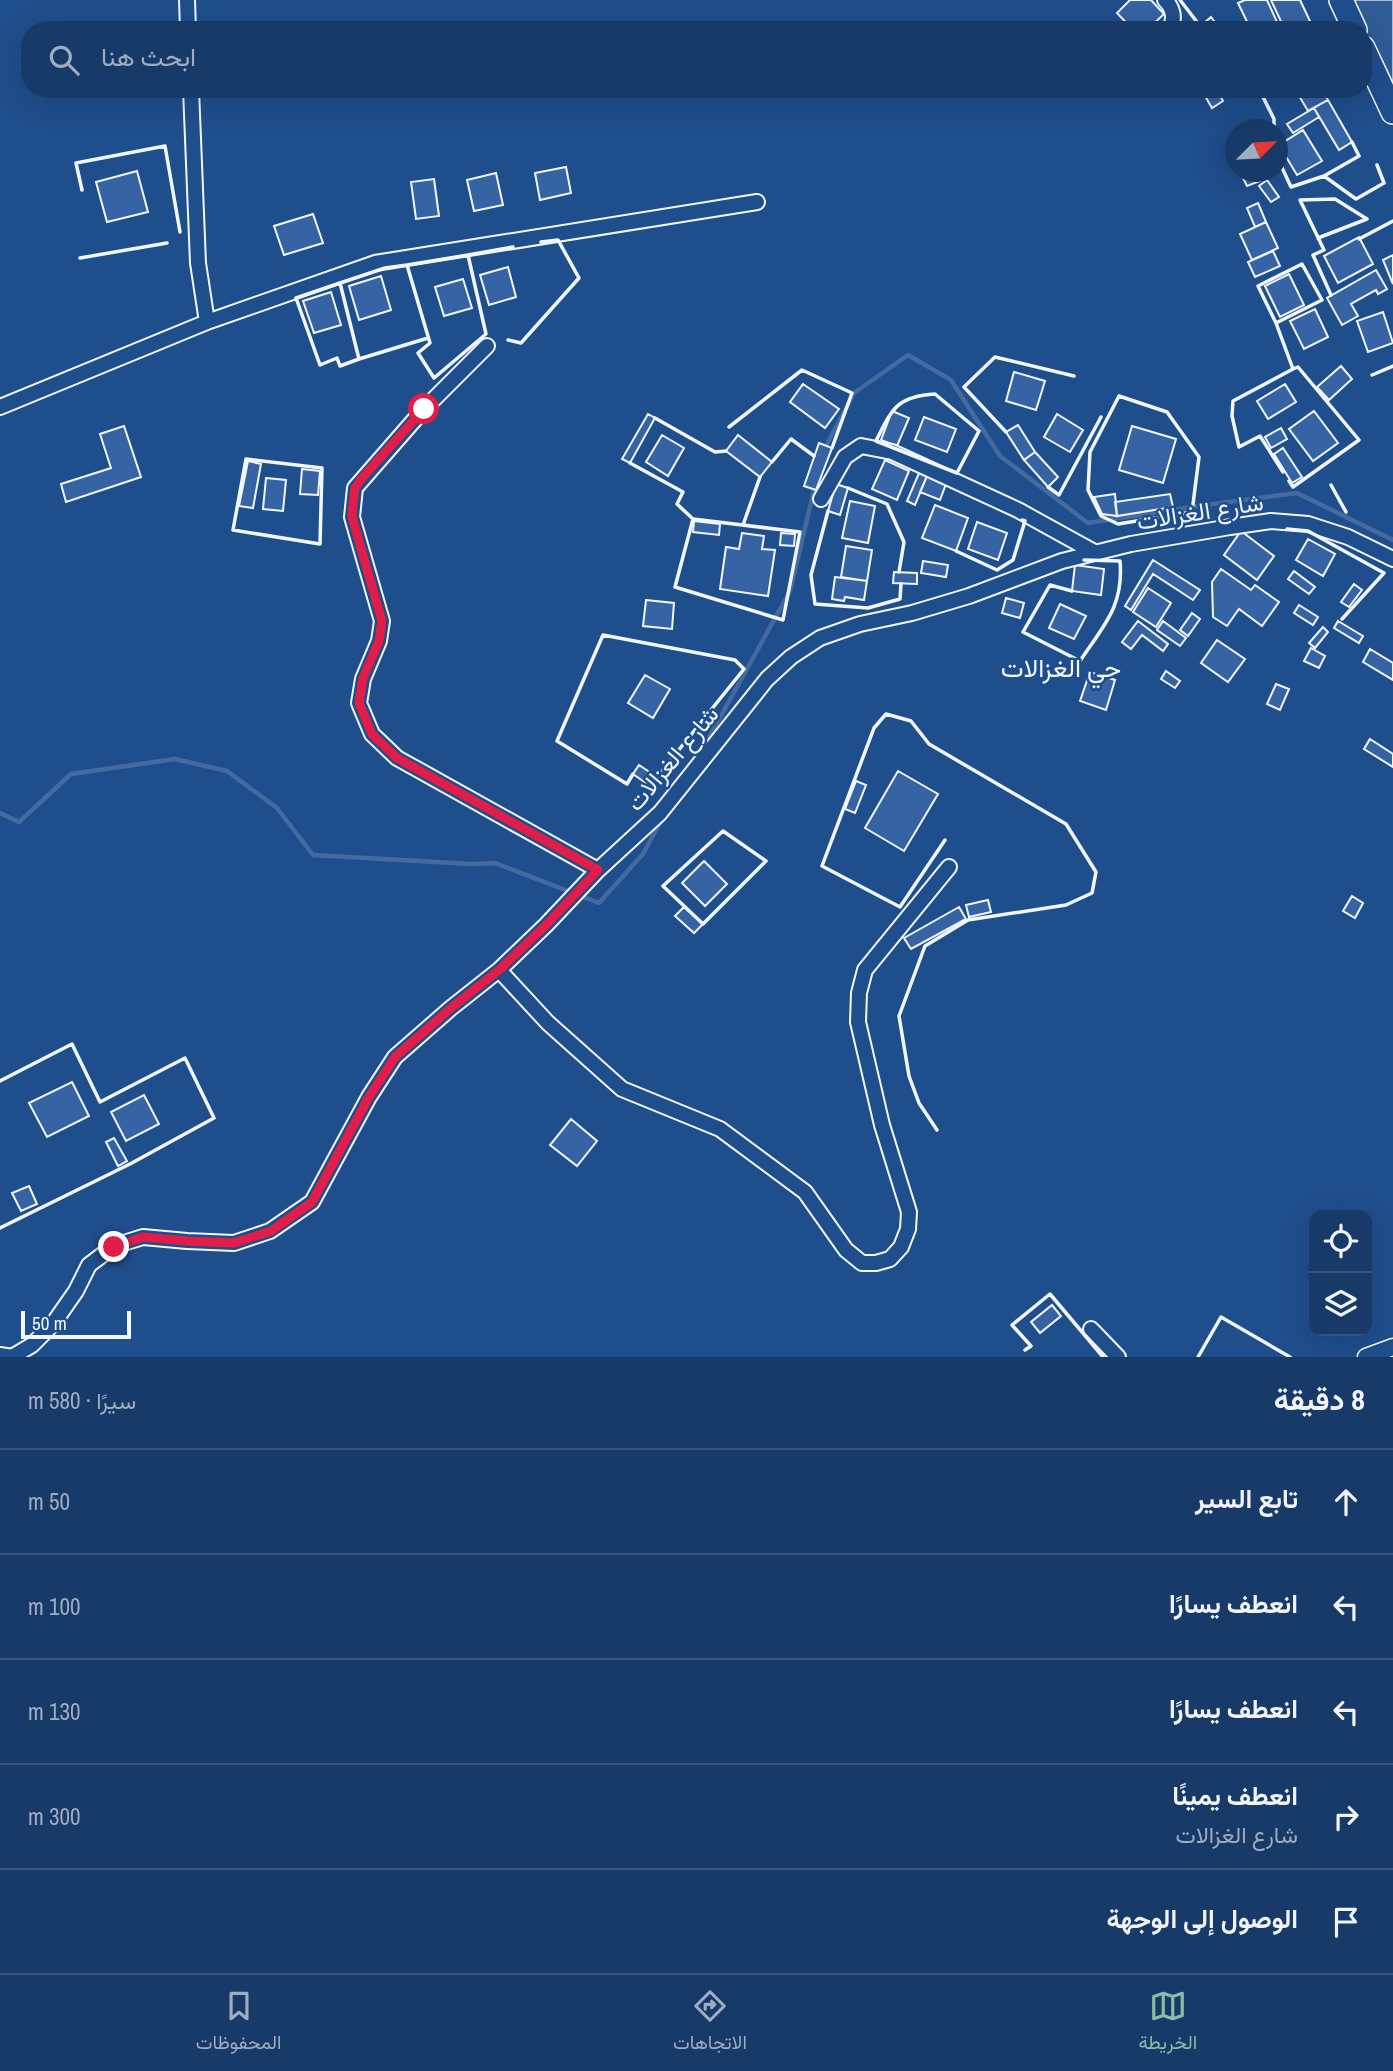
<!DOCTYPE html>
<html lang="ar">
<head>
<meta charset="utf-8">
<style>
	:root { --surface:#173a69; --page:#20416f; --text:#f1f3f6; --muted:#9eadc0; --line:#36547d; --accent:#8abfa5 }
	body { margin:0; font-family:"Archivo Narrow",Vazirmatn,sans-serif; background:var(--page); color:var(--text); direction:rtl }
	.controls { position:absolute; right:21px; bottom:21px; display:grid; overflow:hidden; border-radius:14px; box-shadow:0 7px 28px #0002 }
	.controls button { width:63px; height:63px; display:grid; place-items:center; padding:0; border:0; border-bottom:2px solid var(--line); background:var(--surface); color:var(--text); font:35px sans-serif }
	.compass { position:absolute; left:1225px; top:119px; width:63px; height:63px; border-radius:50%; background:var(--surface); box-shadow:0 7px 28px #0002; rotate:66deg }
	.scale { position:absolute; left:21px; bottom:18px; width:110px; box-sizing:border-box; padding-left:7px; border:4px solid #f2f6ff; border-top:0; font-size:19px; line-height:24px; white-space:nowrap; color:#f2f6ff; -webkit-text-stroke:5px #1f4e8c; paint-order:stroke }
	.stop { position:absolute; width:21px; height:21px; margin:-16px; border:5px solid #e11d48; border-radius:50%; background:#fff }
	.stop.end { background:#e11d48; border-color:#fff; box-shadow:0 2px 7px #0008 }
	.list { margin:0; padding:0; list-style:none }
	h2 { display:flex; justify-content:space-between; align-items:center; height:91px; margin:0; padding:0 28px; font-size:30px }
	h2 small { font-size:23px; font-weight:400; color:var(--muted) }
	.list li { display:grid; grid-template-columns:46px 1fr auto; gap:21px; align-items:center; box-sizing:border-box; height:105px; padding:0 28px; border-top:2px solid var(--line) }
	.list b { display:block; font-size:26px; white-space:nowrap }
	.list p { margin:0; font-size:23px; white-space:nowrap; color:var(--muted) }
	.list em { font-size:23px; font-style:normal; color:var(--muted) }
	.icon { flex:none; width:38px; height:38px; fill:none; stroke:currentColor; stroke-width:2; stroke-linecap:round; stroke-linejoin:round }
	.map { position:relative; flex:none; width:1393px; height:1357px; overflow:hidden; direction:ltr }
	.search { position:absolute; background:var(--surface); box-shadow:0 7px 28px #0002; left:21px; right:21px; top:21px; height:77px; display:flex; align-items:center; gap:18px; box-sizing:border-box; padding:0 24px; border-radius:28px; color:var(--muted); font-size:26px }
	.sheet { height:616px; background:var(--surface) }
	nav { display:flex; justify-content:space-around; align-items:center; box-sizing:border-box; height:98px; border-top:2px solid var(--line); background:var(--surface); font-size:19px; color:var(--muted) }
	nav a { display:grid; justify-items:center; gap:4px }
	nav .on { color:var(--accent) }
	.map>svg:first-child { display:block }
	.built { fill:#305b95; stroke:#a8bbd7; stroke-width:2 }
	.lines { fill:none; stroke-linecap:round; stroke-linejoin:round }
	.stream { stroke:#446ba0; stroke-width:4.5 }
	.building { fill:#3563a3; stroke:#f2f6ff; stroke-width:2 }
	.minor-casing { stroke:#f2f6ff; stroke-width:18 }
	.tertiary-casing { stroke:#f2f6ff; stroke-width:19 }
	.trunk-casing { stroke:#f2f6ff; stroke-width:26 }
	.minor { stroke:#1f4e8c; stroke-width:14 }
	.tertiary { stroke:#1f4e8c; stroke-width:16 }
	.trunk { stroke:#1f4e8c; stroke-width:23 }
	.wall { stroke:#f2f6ff; stroke-width:3.5 }
	.route { stroke:#e11d48; stroke-width:9 }
	.labels { text-anchor:middle; dominant-baseline:central; stroke-width:5; stroke-linejoin:round; paint-order:stroke }
	.street-label { font-size:24px; fill:#f2f6ff; stroke:#1f4e8c }
	.neighbourhood-label { font-size:26px; fill:#f2f6ff; stroke:#1f4e8c }
</style>
</head>
<body>
<div class="map">
<svg width="1393" height="1357" viewBox="0 0 1393 1357">
	<rect width="100%" height="100%" fill="#1f4e8c"/>
	<path class="built" d="M1345 0H1393V95Z"/>
	<g class="lines">
		<path class="stream" d="M824 450 854 393 908 355 951 380 1000 456 1088 523 1198 506 1297 493 1393 540
			M701 752 790 591 815 486
			M0 813 19 822 71 774 175 759 227 771 277 808 313 855 471 864 495 863 599 903 643 854 663 817"/>
	</g>
	<path class="building" d="M1130 0H1151L1164 14 1147 30H1133L1117 13Z
		M1245 0H1267L1278 24 1267 30H1251L1238 3Z
		M1271 0H1300L1310 21 1292 30H1285Z
		M1211 17 1221 30H1196Z
		M1201 89H1216L1223 101 1212 108Z
		M1295 89H1322L1328 100 1308 111Z
		M1328 100 1352 142 1339 150 1314 108Z
		M1314 108 1319 117 1293 133 1287 124Z
		M1303 130 1322 161 1297 175 1279 145Z
		M566 167 571 193 540 200 535 173Z
		M137 171 148 212 107 222 96 182Z
		M1255 172 1260 181 1247 186 1243 178Z
		M496 173 503 205 474 211 467 180Z
		M434 179 439 216 416 219 411 182Z
		M1267 180 1279 197 1271 202 1259 186Z
		M1258 203 1266 222 1255 227 1247 208Z
		M313 214 323 243 284 255 274 226Z
		M1266 222 1278 248 1252 260 1240 234Z
		M1359 237 1373 264 1338 283 1324 256Z
		M1273 251 1280 266 1255 277 1248 262Z
		M1393 255V284L1383 260Z
		M508 267 516 297 489 305 480 275Z
		M1376 270 1387 289 1378 294 1376 290 1351 304 1358 316 1342 325 1327 298Z
		M1289 274 1304 305 1280 317 1265 286Z
		M381 276 391 310 359 320 349 286Z
		M463 279 472 308 444 316 435 287Z
		M331 292 341 325 314 333 303 301Z
		M1315 309 1328 337 1304 349 1290 321Z
		M1383 312 1393 343 1368 352 1357 321Z
		M1341 366 1352 379 1329 400 1317 387Z
		M1014 372 1045 381 1036 410 1006 401Z
		M803 384 839 409 825 428 790 402Z
		M1285 384 1296 402 1268 419 1257 401Z
		M892 411 909 418 897 446 881 440Z
		M1314 411 1338 443 1313 461 1289 429Z
		M648 414 655 418 630 463 622 459Z
		M1057 414 1083 430 1070 452 1044 437Z
		M924 417 956 429 947 452 915 440Z
		M1018 425 1035 452 1024 460 1006 432Z
		M124 426 141 477 66 502 61 484 111 468 100 434Z
		M1132 426 1176 439 1163 483 1119 470Z
		M1281 428 1287 439 1271 448 1265 437Z
		M662 435 684 448 668 476 646 462Z
		M738 435 772 462 760 477 726 451Z
		M819 443 832 448 816 490 804 486Z
		M1283 448 1302 477 1292 483 1274 454Z
		M1035 452 1058 477 1048 487 1024 460Z
		M885 460 909 471 897 500 872 489Z
		M248 461 261 464 253 508 239 506Z
		M302 469 320 471 318 495 300 494Z
		M919 473 927 476 915 505 907 501Z
		M927 476 946 484 940 500 920 492Z
		M266 478 286 480 283 511 263 509Z
		M836 484 848 488 840 515 828 511Z
		M1115 494 1117 516 1102 514 1094 497Z
		M1170 494 1173 507 1117 516 1115 502Z
		M850 501 875 506 868 543 842 538Z
		M935 505 968 518 956 551 922 538Z
		M694 521 720 524 719 535 693 532Z
		M977 522 1007 533 998 560 968 549Z
		M1241 531 1274 556 1257 580 1224 555Z
		M742 533 764 536 762 549 775 550 768 596 720 589 726 547 739 549Z
		M781 533 795 534 794 546 780 545Z
		M1308 539 1335 554 1323 576 1296 560Z
		M846 546 872 550 867 581 841 577Z
		M1153 560 1200 590 1193 600 1153 574 1131 610 1125 606Z
		M923 561 948 565 946 577 921 573Z
		M1075 565 1104 569 1101 595 1072 591Z
		M1221 569 1251 590 1255 585 1279 602 1262 626 1239 609 1227 626 1213 617 1212 582Z
		M1294 571 1315 587 1309 594 1288 579Z
		M894 572 917 573V584L893 583Z
		M835 577 867 581 864 600 845 597 844 601 832 599Z
		M1354 584 1362 590 1349 607 1341 602Z
		M1148 588 1171 603 1156 627 1133 612Z
		M1006 598 1024 603 1020 618 1002 613Z
		M646 600 674 603 672 629 643 626Z
		M1060 604 1086 616 1074 639 1049 628Z
		M1299 605 1318 617 1313 625 1294 613Z
		M1192 613 1200 619 1188 636 1180 630Z
		M1138 621 1168 644 1163 651 1142 635 1131 649 1122 642Z
		M1163 621 1186 638 1180 646 1157 630Z
		M1338 621 1363 636 1359 643 1334 628Z
		M1323 627 1328 632 1315 648 1309 643Z
		M1217 640 1245 659 1228 682 1201 663Z
		M1311 648 1325 656 1319 668 1304 661Z
		M1370 649 1393 663V680L1363 662Z
		M1166 671 1180 681 1175 688 1161 679Z
		M1090 672 1115 680 1106 710 1080 701Z
		M645 675 670 689 653 718 628 703Z
		M1276 684 1289 689 1280 710 1267 704Z
		M1370 739 1393 754V767L1364 749Z
		M639 765 657 777 650 786 633 774Z
		M898 771 938 794 904 851 865 828Z
		M856 781 866 785 855 813 845 809Z
		M704 861 727 884 705 906 682 883Z
		M1352 896 1363 903 1355 918 1343 911Z
		M988 900 991 912 969 917 966 905Z
		M684 907 703 924 694 933 675 916Z
		M959 907 966 919 911 949 904 938Z
		M72 1082 89 1116 47 1137 29 1103Z
		M144 1095 159 1124 126 1141 111 1112Z
		M571 1119 597 1141 577 1166 550 1145Z
		M114 1138 127 1161 118 1166 106 1142Z
		M29 1186 37 1204 21 1211 12 1193Z
		M1052 1305 1061 1316 1040 1333 1031 1322Z"/>
	<g class="lines">
		<g class="minor-casing">
			<path id="minor" d="M187 0 188 30
				M1165 0C1174 9 1175 18 1170 30
				M191 89 198 263 207 322
				M487 346 424 409 355 488 352 517 382 621 379 641 363 679 359 703 372 734 397 758 598 870
				M0 407 207 322 375 263 757 202
				M821 499 845 457 861 446 892 452 1018 510 1094 552
				M499 970 548 1023 622 1089 720 1129 805 1192 846 1250 862 1263H876L890 1259 901 1247 908 1229 909 1212 882 1125 858 1022 859 993 865 970 949 867
				M1091 1329 1118 1357
				M0 1355 12 1357 32 1345 53 1324 76 1291 89 1265 114 1246 143 1237 187 1241 234 1243 270 1231 312 1202 369 1097 395 1057 451 1008 499 970 546 925 598 870 660 813 767 679 791 657 820 638 860 624 912 613 969 596 1062 561 1131 544 1230 527 1271 521 1308 524 1348 537 1393 559"/>
		</g>
		<g class="tertiary-casing">
			<path id="tertiary" d="M1366 1357 1393 1347"/>
		</g>
		<g class="trunk-casing">
			<path id="trunk" d="M1341 0 1355 30
				M1363 48 1393 112"/>
		</g>
		<use href="#minor" class="minor"/>
		<use href="#tertiary" class="tertiary"/>
		<use href="#trunk" class="trunk"/>
		<path class="wall" d="M1180 0 1197 22 1189 30
			M1259 89 1274 119V130
			M1278 159 1291 187 1324 176 1359 156 1352 142
			M1324 176 1356 199 1384 183 1377 165
			M82 190 76 163 165 146 180 232
			M1318 238 1367 219 1335 199 1300 200 1324 250 1313 255 1331 295
			M1359 239 1393 221
			M468 255 407 265 430 343 418 353 434 378 486 334 468 255 513 247
			M80 258 167 243
			M1302 264 1322 300 1276 323 1258 286Z
			M407 265 385 268 340 283 359 359 428 338
			M340 283 296 298 320 365 337 358 340 366 359 359
			M1276 323 1293 369 1233 401 1232 416 1239 447 1260 436 1283 472
			M508 340 521 343 579 278 558 240 541 242
			M1372 375 1393 366
			M935 394 979 431 957 473 876 441C892 409 897 396 935 394Z
			M1119 396 1167 412 1199 457 1192 512 1118 524 1101 516 1088 490 1090 452Z
			M655 418 715 452 726 451
			M729 427 802 370 852 393 832 448
			M1006 432 964 387 995 357 1074 376
			M246 459 322 468 320 544 233 530Z
			M772 462 791 439 814 456
			M630 463 683 492 677 504 693 519 800 532 783 620 675 587 693 519
			M1289 481 1293 487 1359 440 1298 367 1293 369
			M1331 485 1346 512
			M1048 487 1059 495 1101 417
			M848 488 887 504 904 542 899 572
			M828 511 811 575 815 604 868 608 900 599 901 584
			M743 525 760 477
			M1287 529 1308 531 1384 573 1342 619
			M956 551 997 570 1013 560 1025 521 1022 520
			M1072 591 1050 585 1023 632 1080 661C1104 625 1124 606 1120 561L1084 560
			M633 774 627 784 557 741 603 635 735 660 744 669 657 777
			M723 831 766 861 703 924 663 886Z
			M0 1081 72 1044 100 1102 185 1058 214 1118 130 1164 0 1228
			M937 1130 919 1103 909 1076 899 1016 925 946 968 920 1066 905 1092 893 1096 872 1066 824 929 744 911 721 886 714 874 728 822 866 900 907 945 840
			M1025 1350 1031 1346 1012 1325 1050 1294 1103 1357
			M1198 1357 1221 1317 1290 1357"/>
	</g>
	<g class="lines">
		<path class="route" d="M114 1247 143 1237 187 1241 234 1243 271 1231 312 1202 369 1097 395 1057 451 1008 499 970 546 925 598 870 397 758 372 734 359 703 363 678 379 641 382 621 352 517 353 503 355 488 362 478 424 409"/>
	</g>
	<g class="labels">
		<g class="street-label">
			<text transform="translate(1200 511) rotate(-9)">شارع الغزالات</text>
			<text transform="translate(672 758) rotate(-50)">شارع الغزالات</text>
		</g>
		<g class="neighbourhood-label">
			<text x="1061" y="667">حي الغزالات</text>
		</g>
	</g>
</svg>
<div class="controls">
<button><svg class="icon" aria-label="locate" viewBox="0 0 24 24"><circle cx="12" cy="12" r="6"/><path d="M12 2v4M12 18v4M2 12h4M18 12h4"/></svg></button>
<button><svg class="icon" aria-label="layers" viewBox="0 0 24 24"><path d="M12 4l9 5-9 5-9-5zM3 14l9 5 9-5"/></svg></button>
</div>
<svg class="compass" viewBox="-18 -18 36 36"><path d="M0-13l5 13h-10z" fill="#e53935"/><path d="M0 13l5-13h-10z" fill="#9eadc0"/></svg>
<div class="scale">50 m</div>
<div class="stop" style="left:424px;top:409px"></div>
<div class="stop end" style="left:114px;top:1247px"></div>
<div class="search"><svg class="icon" aria-label="search" viewBox="0 0 24 24"><circle cx="10" cy="10" r="6"/><path d="M15 15l6 6"/></svg>ابحث هنا</div>
</div>
<section class="sheet">
<h2>8 دقيقة<small>سيرًا · 580 m</small></h2>
<ul class="list">
<li><svg class="icon" aria-label="ahead" viewBox="0 0 24 24"><path d="M12 20V5M6 11l6-6 6 6"/></svg><div><b>تابع السير</b></div><em>50 m</em></li>
<li><svg class="icon" aria-label="left" viewBox="0 0 24 24"><path d="M17 20v-9H6M10 6l-5 5 5 5"/></svg><div><b>انعطف يسارًا</b></div><em>100 m</em></li>
<li><svg class="icon" aria-label="left" viewBox="0 0 24 24"><path d="M17 20v-9H6M10 6l-5 5 5 5"/></svg><div><b>انعطف يسارًا</b></div><em>130 m</em></li>
<li><svg class="icon" aria-label="right" viewBox="0 0 24 24"><path d="M7 20v-9h11M14 6l5 5-5 5"/></svg><div><b>انعطف يمينًا</b><p>شارع الغزالات</p></div><em>300 m</em></li>
<li><svg class="icon" aria-label="arrive" viewBox="0 0 24 24"><path d="M6 21V4h12l-3 4 3 4H6"/></svg><div><b>الوصول إلى الوجهة</b></div></li>
</ul>
</section>
<nav>
<a class="on"><svg class="icon" aria-label="map" viewBox="0 0 24 24"><path d="M3 6l6-2 6 2 6-2v14l-6 2-6-2-6 2zM9 4v14M15 6v14"/></svg>الخريطة</a>
<a><svg class="icon" aria-label="directions" viewBox="0 0 24 24"><path d="M12 3l9 9-9 9-9-9zM9 14v-3h6M13 9l2 2-2 2"/></svg>الاتجاهات</a>
<a><svg class="icon" aria-label="saved" viewBox="0 0 24 24"><path d="M7 4h10v16l-5-4-5 4z"/></svg>المحفوظات</a>
</nav>
</body>
</html>
